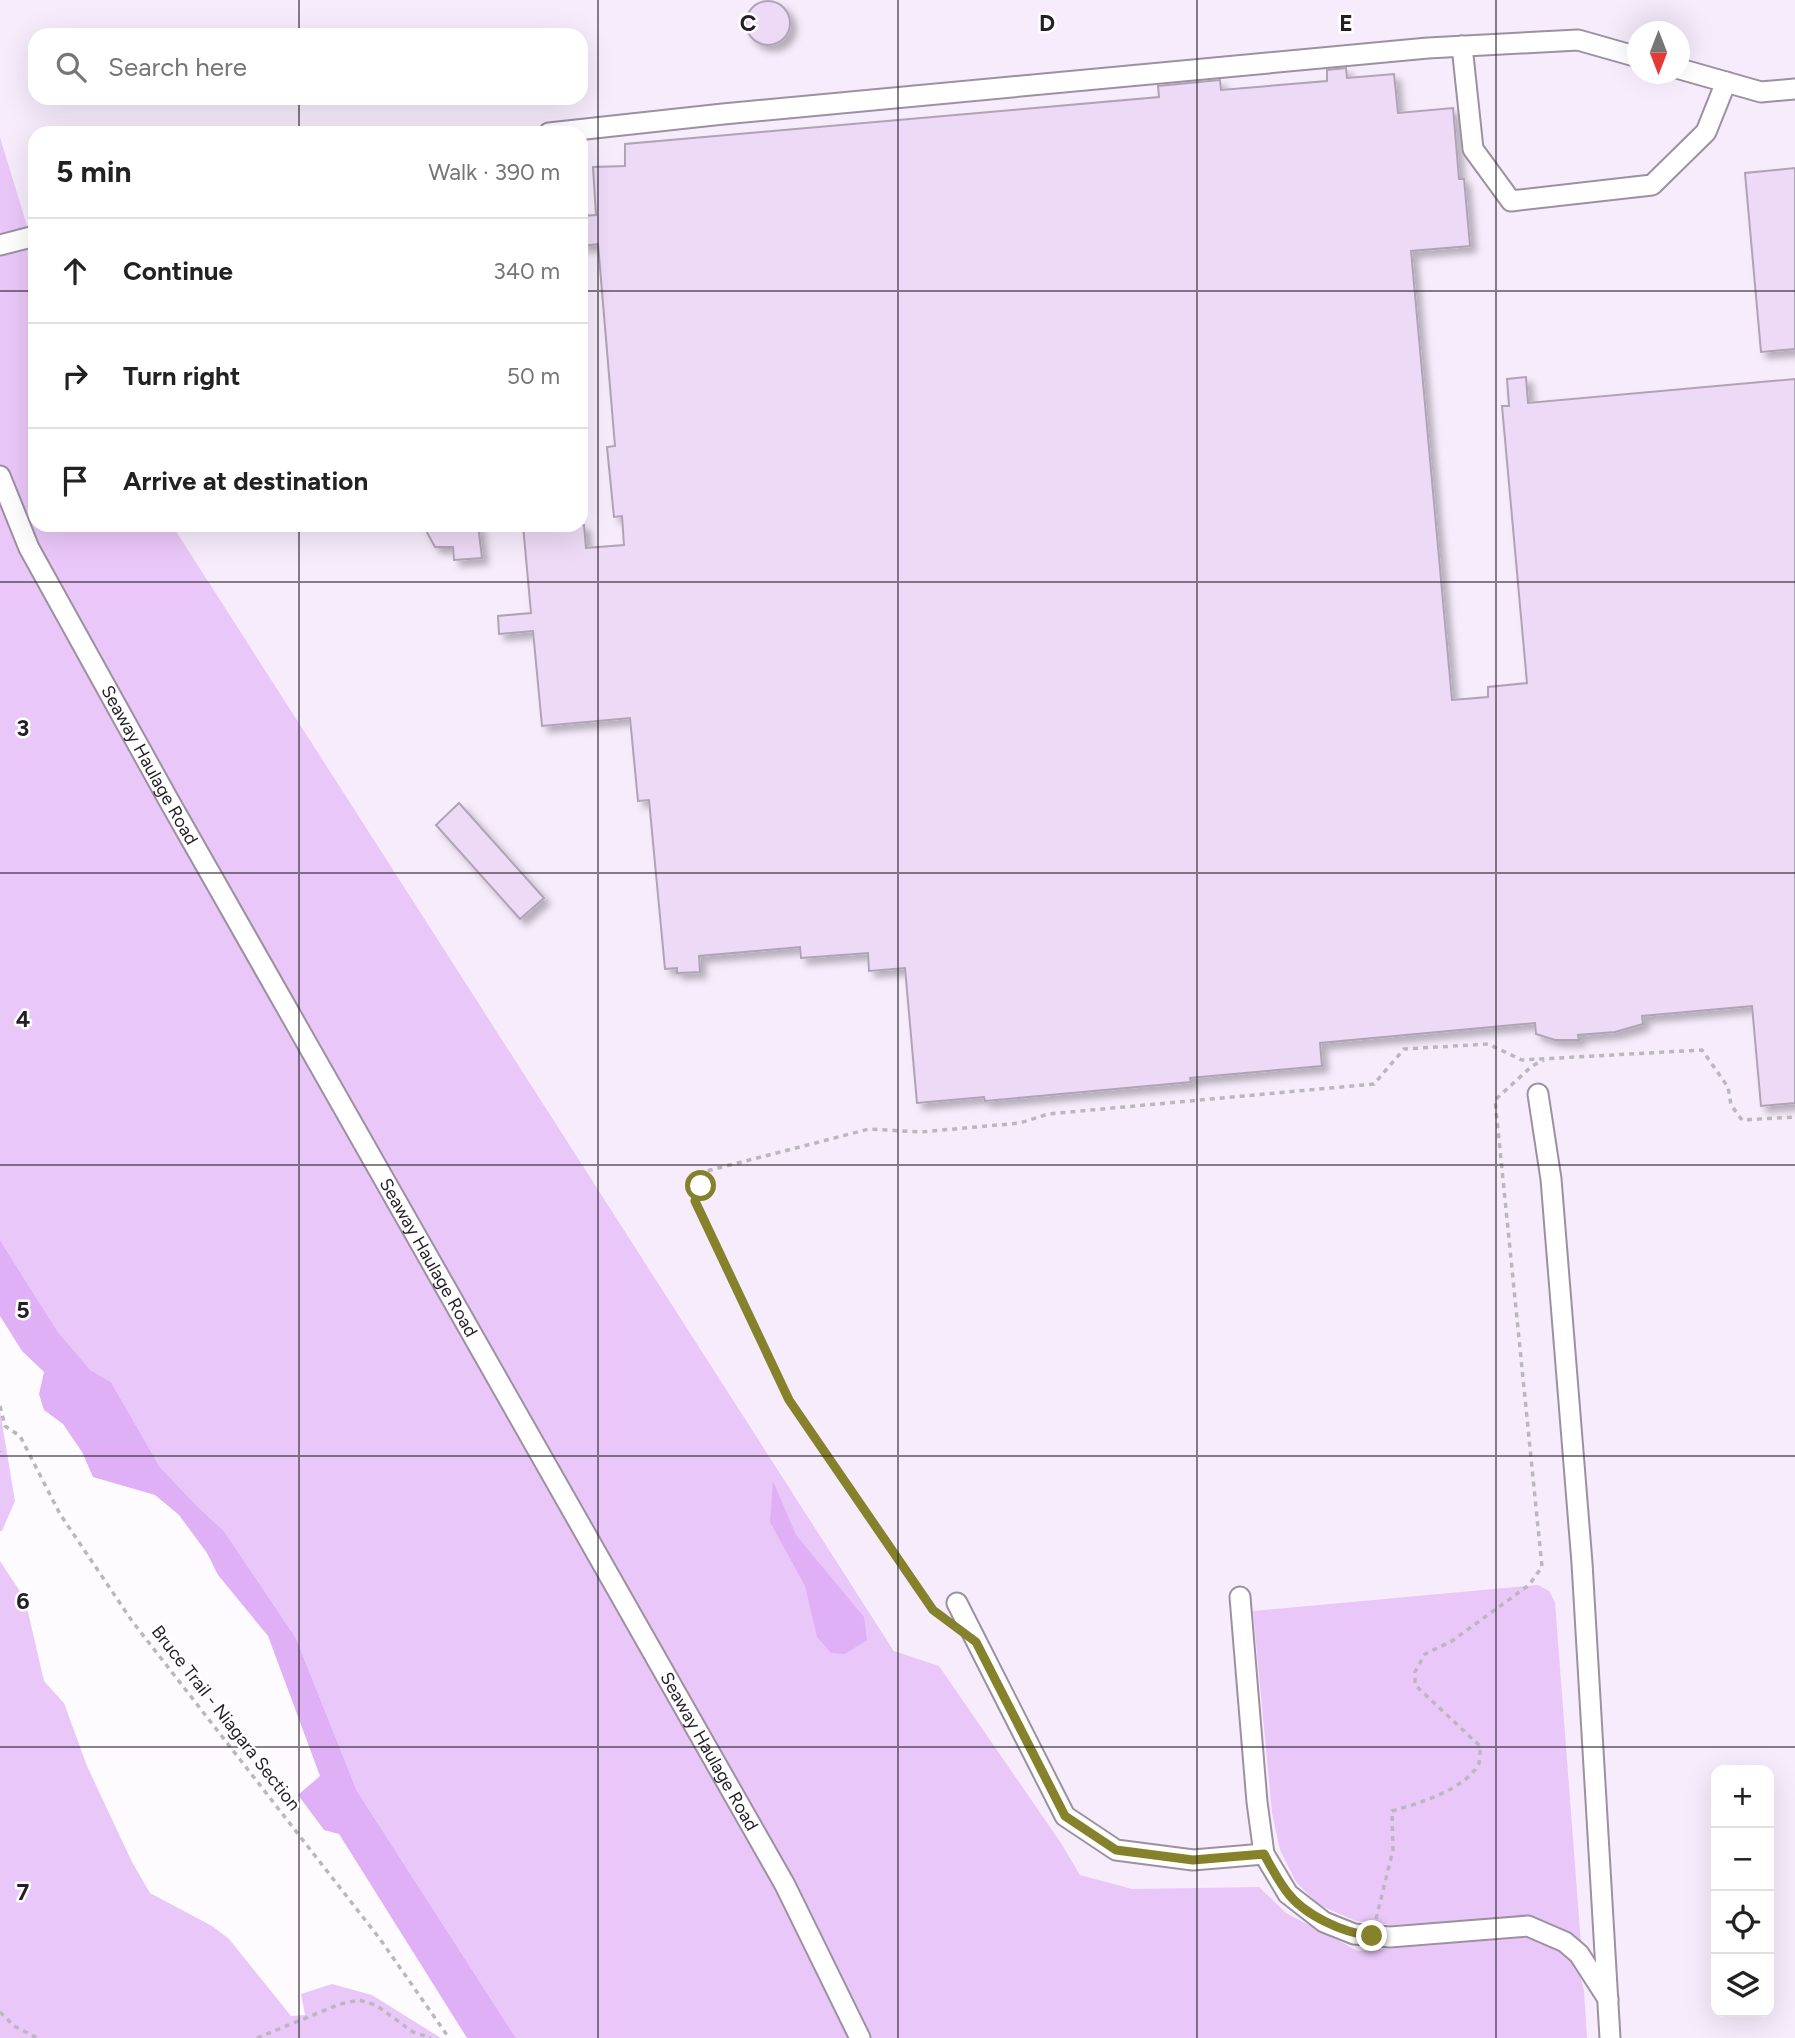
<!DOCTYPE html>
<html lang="en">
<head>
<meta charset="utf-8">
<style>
	:root { --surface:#fff; --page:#f2f2f2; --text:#222; --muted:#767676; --line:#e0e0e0 }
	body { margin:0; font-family:Figtree,sans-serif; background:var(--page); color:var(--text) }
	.controls { position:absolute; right:21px; bottom:21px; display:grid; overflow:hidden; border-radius:14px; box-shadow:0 7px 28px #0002 }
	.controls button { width:63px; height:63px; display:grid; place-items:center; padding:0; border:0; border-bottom:2px solid var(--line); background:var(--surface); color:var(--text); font:35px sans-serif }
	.compass { position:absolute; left:1627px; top:21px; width:63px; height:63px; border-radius:50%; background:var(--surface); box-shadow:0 7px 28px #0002; rotate:180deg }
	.stop { position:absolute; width:21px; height:21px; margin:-16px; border:5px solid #85822b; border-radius:50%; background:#fff }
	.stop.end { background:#85822b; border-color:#fff; box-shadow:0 2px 7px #0008 }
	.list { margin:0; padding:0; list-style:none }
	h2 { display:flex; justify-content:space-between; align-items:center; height:91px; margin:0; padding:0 28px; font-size:30px }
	h2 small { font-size:23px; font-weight:400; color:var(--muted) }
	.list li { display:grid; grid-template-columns:46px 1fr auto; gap:21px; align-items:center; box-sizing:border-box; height:105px; padding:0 28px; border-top:2px solid var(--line) }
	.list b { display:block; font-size:26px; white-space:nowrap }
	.list em { font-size:23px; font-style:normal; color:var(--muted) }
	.icon { flex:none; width:38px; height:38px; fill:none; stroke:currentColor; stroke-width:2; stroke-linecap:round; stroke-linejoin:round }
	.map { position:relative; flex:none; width:1795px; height:2038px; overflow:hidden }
	.search { position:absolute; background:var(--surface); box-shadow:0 7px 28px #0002; left:28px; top:28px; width:560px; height:77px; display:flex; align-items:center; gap:18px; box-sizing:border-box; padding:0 24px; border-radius:21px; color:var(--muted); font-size:26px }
	.panel { position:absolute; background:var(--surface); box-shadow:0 7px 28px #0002; left:28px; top:126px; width:560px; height:406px; border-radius:21px }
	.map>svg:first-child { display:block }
	.built { fill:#f7ecfc; fill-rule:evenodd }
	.green { fill:#eac7f9 }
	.water { fill:#dfb0f5 }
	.building { fill:#eddaf6; stroke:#afa3b5; stroke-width:2; filter:url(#shadow) }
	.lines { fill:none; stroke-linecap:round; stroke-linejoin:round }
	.minor-casing { stroke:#9c90a1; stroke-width:23 }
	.path { stroke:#bbb8bd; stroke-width:3.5; stroke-dasharray:5 5; stroke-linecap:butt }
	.minor { stroke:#fff; stroke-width:19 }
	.route { stroke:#85822b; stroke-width:9 }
	.grid { fill:none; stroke:#241f26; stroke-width:2; stroke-opacity:0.55 }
	.labels { text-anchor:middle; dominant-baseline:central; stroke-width:5; stroke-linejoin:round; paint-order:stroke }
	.street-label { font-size:18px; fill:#241f26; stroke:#fff }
	.grid-label { font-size:23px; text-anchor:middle; font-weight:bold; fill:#241f26; stroke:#fff; stroke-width:5; stroke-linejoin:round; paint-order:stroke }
</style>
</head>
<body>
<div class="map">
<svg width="1795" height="2038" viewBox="0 0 1795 2038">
	<defs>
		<filter id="shadow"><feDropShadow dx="6" dy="6" stdDeviation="3.5" flood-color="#0004"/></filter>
	</defs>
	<rect width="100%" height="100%" fill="#fdfbfe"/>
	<path class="built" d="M0 0H1795V2038H1143L172 525H581V133H35V252L0 137ZM1638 32H1680V74H1638ZM35 35H581V98H35ZM1716 1770H1769V2012H1716Z"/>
	<path class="green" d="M0 137 35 252V525H172L894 1651 939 1666 1061 1843 1080 1875 1132 1889 1259 1887 1286 1913 1358 1951 1545 1936 1577 1963 1584 1991 1587 2038H516L357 1791 296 1638 224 1531 198 1507 160 1467 111 1382 90 1371 58 1332 0 1240Z
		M0 1411 15 1501 2 1531H0Z
		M0 1561 25 1599 44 1681 64 1703 87 1766 132 1862 150 1893 212 1926 229 1939 291 2016 305 2015 301 1994 332 1984 372 1995 441 2038H0Z
		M1538 1585 1549 1591 1555 1602 1581 1944 1519 1915 1394 1925 1356 1921 1319 1905 1296 1882 1280 1850 1272 1813 1253 1611Z"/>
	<path class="water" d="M0 1240 58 1332 90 1370 111 1382 160 1467 198 1507 224 1531 296 1638 357 1791 516 2038H467L339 1834 324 1830 298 1795 320 1776 268 1636 218 1575 207 1553 179 1515 155 1495 93 1477 82 1452 63 1424 44 1410 39 1394 44 1372 22 1351 0 1316Z
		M773 1481 796 1535 864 1617 867 1640 845 1654 831 1653 817 1637 805 1586 770 1522Z"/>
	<path class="building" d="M746 23a22 22 0 1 1 44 0a22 22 0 1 1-44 0Z
		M1346 68 1347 78 1394 74 1398 113 1453 108 1459 179H1464L1470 246 1411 251 1452 700 1488 697V687L1527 683 1502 406H1509L1507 379 1526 377 1528 403 1795 379V1103L1761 1106 1752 1006 1642 1016 1643 1024 1615 1032 1578 1035 1579 1040H1555L1536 1034 1535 1023 1320 1043 1322 1066 1190 1078 1191 1082 985 1101 984 1097 917 1103 905 968 869 971 868 953 801 958 800 947 699 956 700 972 677 973V968L665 969 649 800 638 801 630 718 542 726 533 631 499 634 498 616 531 613 523 525H584L586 548 624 545 622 516 614 517 607 447 615 446 598 244 581 246V216L596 215 593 167 625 166V144L1159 97 1158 86 1220 80 1221 90 1327 81V70Z
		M1795 168V349L1761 352 1745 173Z
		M423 525H478L482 558 454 560 453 547H435Z
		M459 803 544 898 520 919 436 825Z"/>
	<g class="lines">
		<g class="minor-casing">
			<g id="minor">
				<path d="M1462 46 1473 149 1511 201 1652 185 1706 132 1726 82"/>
				<path d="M1680 69 1761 92 1795 89"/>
				<path d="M549 133 723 114 1428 48 1578 40 1638 57"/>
				<path d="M0 245 35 236"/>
				<path id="s1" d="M0 476 29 548 168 799 785 1885 860 2038"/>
				<path d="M1538 1094 1551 1179 1582 1563 1610 2038"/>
				<path d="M1240 1597 1257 1802 1264 1854 1288 1894 1324 1922 1354 1934 1390 1937 1528 1926 1565 1942 1579 1954 1608 1999"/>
				<path d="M957 1603 1065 1816 1116 1850 1193 1860 1264 1854"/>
			</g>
		</g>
		<path class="path" d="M0 1406 5 1426 20 1436 60 1514 132 1621 380 1939 449 2038
			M0 1451V1452
			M943 1617 933 1610 789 1400 695 1201 707 1171 869 1129 921 1132 1020 1123 1048 1114 1374 1084 1404 1049 1488 1044 1522 1060 1702 1050 1728 1087 1731 1105 1742 1120 1795 1117
			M1376 1919 1393 1850 1392 1811C1417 1804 1467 1789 1479 1763 1480 1759 1480 1751 1480 1746L1415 1685V1672L1425 1654 1452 1641 1529 1585 1542 1567 1495 1100 1532 1066 1544 1060
			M0 2012 14 2026 37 2038
			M257 2038 340 2004 359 2000 376 2005 413 2032 431 2038"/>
		<use href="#minor" class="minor"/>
	</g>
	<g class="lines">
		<path class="route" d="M701 1186 695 1201 789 1400 933 1610 976 1642 1065 1816 1116 1850 1193 1860 1264 1854C1271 1867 1278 1880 1287 1892 1304 1915 1343 1933 1372 1936"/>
	</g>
	<path class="grid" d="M299 0V35M598 0V2038M898 0V2038M1197 0V2038M1496 0V2038M299 98V133M0 291H35M581 291H1795M299 525V2038M0 582H1795M0 873H1795M0 1165H1795M0 1456H1795M0 1747H1795"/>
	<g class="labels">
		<g class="street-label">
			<text stroke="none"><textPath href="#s1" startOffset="326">Seaway Haulage Road</textPath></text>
			<text stroke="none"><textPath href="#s1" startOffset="892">Seaway Haulage Road</textPath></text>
			<text transform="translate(226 1718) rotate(52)">Bruce Trail - Niagara Section</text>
			<text stroke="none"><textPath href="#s1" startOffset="1460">Seaway Haulage Road</textPath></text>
		</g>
	</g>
	<g class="grid-label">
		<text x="748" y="31">C</text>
		<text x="1047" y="31">D</text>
		<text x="1346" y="31">E</text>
		<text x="23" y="736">3</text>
		<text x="23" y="1027">4</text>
		<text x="23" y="1318">5</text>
		<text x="23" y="1609">6</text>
		<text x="23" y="1900">7</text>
	</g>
</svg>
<div class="controls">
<button>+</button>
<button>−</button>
<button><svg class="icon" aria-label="locate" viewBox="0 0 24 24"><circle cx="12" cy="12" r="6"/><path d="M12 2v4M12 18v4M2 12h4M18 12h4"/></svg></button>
<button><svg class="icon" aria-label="layers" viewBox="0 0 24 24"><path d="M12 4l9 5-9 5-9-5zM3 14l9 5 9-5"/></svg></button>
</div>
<svg class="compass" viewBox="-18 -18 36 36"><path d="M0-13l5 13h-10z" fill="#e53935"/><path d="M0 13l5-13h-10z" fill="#767676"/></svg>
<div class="stop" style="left:701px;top:1186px"></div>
<div class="stop end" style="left:1372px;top:1936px"></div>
<div class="search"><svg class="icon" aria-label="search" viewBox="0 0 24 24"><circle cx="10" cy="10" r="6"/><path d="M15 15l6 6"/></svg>Search here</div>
<section class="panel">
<h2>5 min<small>Walk · 390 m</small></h2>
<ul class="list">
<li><svg class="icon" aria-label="ahead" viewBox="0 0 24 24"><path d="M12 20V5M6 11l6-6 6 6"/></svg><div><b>Continue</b></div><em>340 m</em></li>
<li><svg class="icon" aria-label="right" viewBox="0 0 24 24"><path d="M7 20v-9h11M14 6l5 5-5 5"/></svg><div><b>Turn right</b></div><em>50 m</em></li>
<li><svg class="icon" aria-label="arrive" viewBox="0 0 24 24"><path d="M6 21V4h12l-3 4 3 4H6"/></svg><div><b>Arrive at destination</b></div></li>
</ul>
</section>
</div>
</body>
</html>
